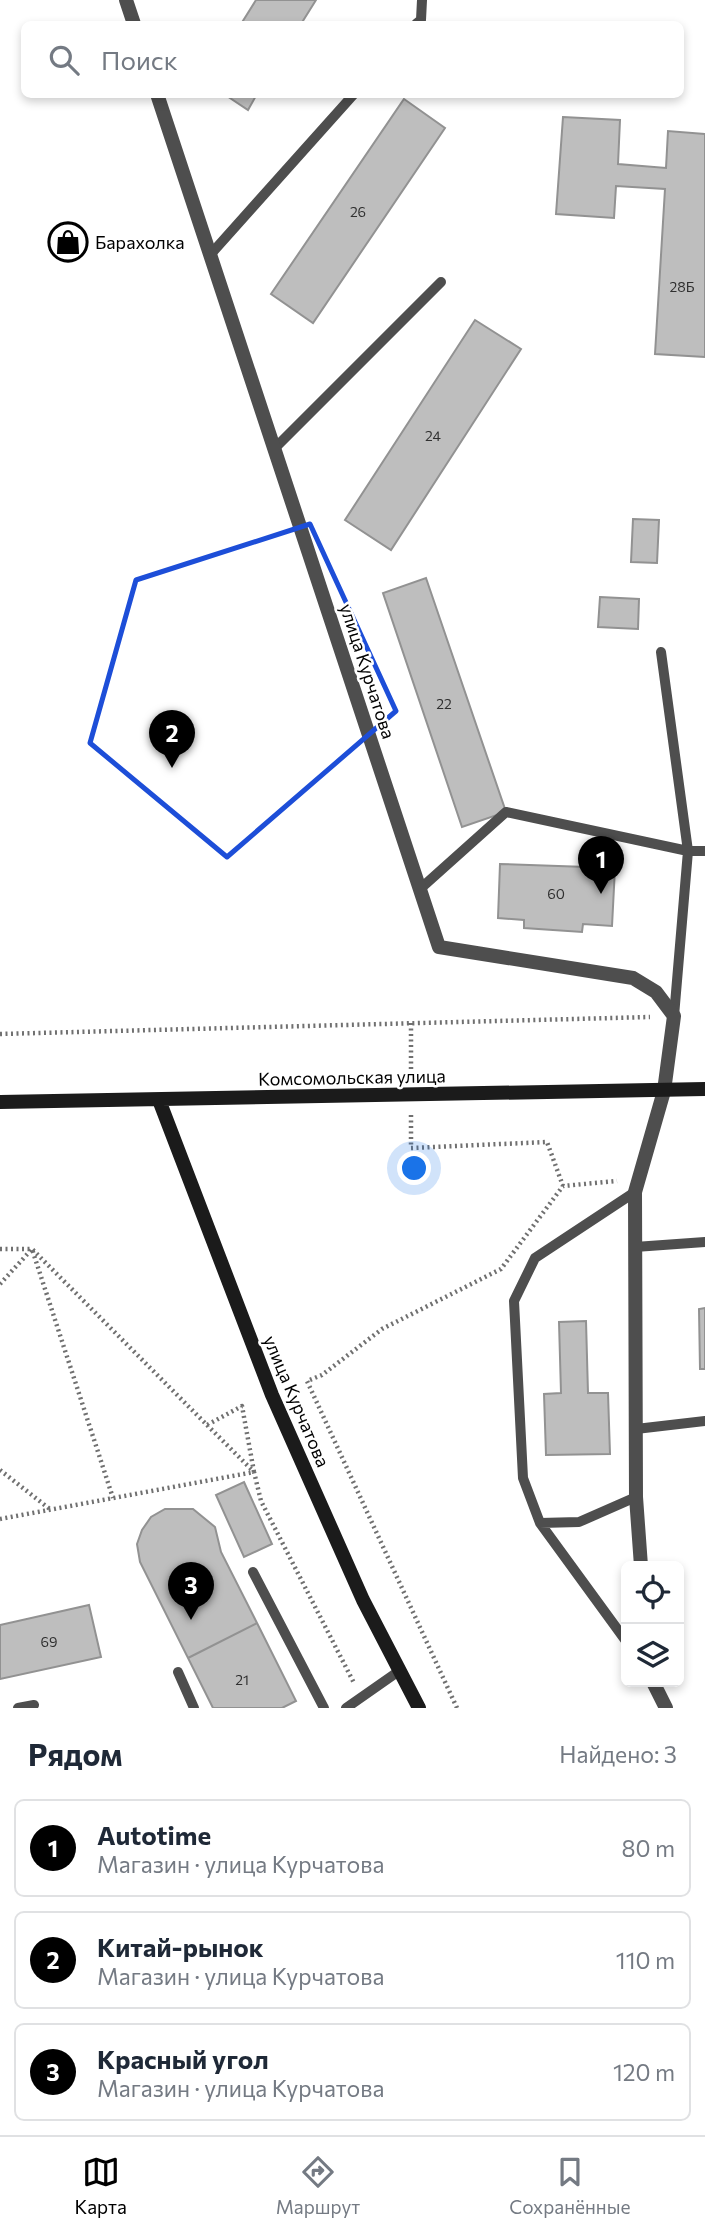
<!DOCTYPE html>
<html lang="ru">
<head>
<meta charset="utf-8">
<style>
	:root { --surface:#fff; --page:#f6f6f7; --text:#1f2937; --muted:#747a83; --line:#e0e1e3; --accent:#000 }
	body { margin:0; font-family:Commissioner,sans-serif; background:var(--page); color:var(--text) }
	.controls { position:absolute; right:21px; bottom:21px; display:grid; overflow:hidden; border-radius:10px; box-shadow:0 4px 10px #0003 }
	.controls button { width:63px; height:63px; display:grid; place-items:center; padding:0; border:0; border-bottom:2px solid var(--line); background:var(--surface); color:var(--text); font:35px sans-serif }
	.you { position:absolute; left:415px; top:1169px; width:24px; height:24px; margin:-18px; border:5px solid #fff; border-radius:50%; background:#1a73e8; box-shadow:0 0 0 10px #1a73e833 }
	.badge { display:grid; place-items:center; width:46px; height:46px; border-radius:50%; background:var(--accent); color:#fff; font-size:23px; font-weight:700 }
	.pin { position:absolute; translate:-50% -58px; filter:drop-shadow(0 2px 4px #0008) }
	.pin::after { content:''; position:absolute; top:37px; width:24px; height:21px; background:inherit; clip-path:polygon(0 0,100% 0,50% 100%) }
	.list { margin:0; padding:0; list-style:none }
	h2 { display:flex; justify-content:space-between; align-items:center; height:91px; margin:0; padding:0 28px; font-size:30px }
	h2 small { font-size:23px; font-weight:400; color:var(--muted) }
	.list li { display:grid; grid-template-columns:46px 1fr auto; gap:21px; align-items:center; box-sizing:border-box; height:98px; margin:0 14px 14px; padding:0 14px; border:2px solid var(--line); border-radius:10px }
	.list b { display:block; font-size:26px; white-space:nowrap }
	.list p { margin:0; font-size:23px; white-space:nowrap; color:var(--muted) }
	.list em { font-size:23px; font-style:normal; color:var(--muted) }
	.icon { flex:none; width:38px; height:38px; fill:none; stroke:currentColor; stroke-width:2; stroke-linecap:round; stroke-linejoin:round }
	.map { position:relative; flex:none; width:705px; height:1708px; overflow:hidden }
	.search { position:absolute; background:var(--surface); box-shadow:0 4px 10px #0003; left:21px; right:21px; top:21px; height:77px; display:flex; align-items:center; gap:18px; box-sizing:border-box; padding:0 24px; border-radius:10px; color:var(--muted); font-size:26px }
	.sheet { height:427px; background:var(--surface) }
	nav { display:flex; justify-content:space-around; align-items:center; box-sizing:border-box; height:98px; border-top:2px solid var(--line); background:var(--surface); font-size:19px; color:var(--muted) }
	nav a { display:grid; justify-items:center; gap:4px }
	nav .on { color:var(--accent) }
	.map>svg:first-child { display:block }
	.building { fill:#bebebe; stroke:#929292; stroke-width:2 }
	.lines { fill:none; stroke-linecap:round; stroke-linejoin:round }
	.path { stroke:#707070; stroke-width:4.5; stroke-dasharray:2 3.5; stroke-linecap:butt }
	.service { stroke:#4e4e4e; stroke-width:10 }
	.minor { stroke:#4e4e4e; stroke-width:14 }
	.tertiary { stroke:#4e4e4e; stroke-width:14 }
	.secondary { stroke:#1b1b1b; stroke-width:14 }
	.marked { fill:none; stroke:#1d4ed8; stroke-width:5; stroke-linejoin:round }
	.labels { text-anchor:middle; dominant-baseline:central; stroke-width:5; stroke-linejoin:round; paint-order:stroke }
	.number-label { font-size:14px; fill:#303030 }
	.poi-label { font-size:18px; fill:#000; stroke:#fff; text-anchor:start }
	.street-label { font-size:18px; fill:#000; stroke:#fff }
</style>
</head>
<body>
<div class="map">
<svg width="705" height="1708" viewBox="0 0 705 1708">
	<rect width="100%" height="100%" fill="#fff"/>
	<path class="building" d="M256 0H316L301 24H241Z
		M224 94H257L248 110Z
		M404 99 445 128 313 323 271 294Z
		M563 117 620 120 618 164 666 168 668 131 705 134V357L655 354 665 189 616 186 614 218 556 214Z
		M475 320 521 349 391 550 345 520Z
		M633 519 659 520 657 563 631 562Z
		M426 578 506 812 462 827 383 593Z
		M600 597 639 599 638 629 598 627Z
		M500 864 615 868 612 926 583 924 582 932 524 928V920L498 918Z
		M705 1308V1369H700L699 1309Z
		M586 1321 588 1393H608L610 1454 546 1455 544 1394 561 1393 559 1322Z
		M244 1482 272 1544 244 1557 216 1495Z
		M165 1509H193L215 1527 221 1552 257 1623 188 1658 140 1562 137 1544 142 1530 151 1517Z
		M89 1605 101 1657 0 1679V1625Z
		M257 1623 296 1701 282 1708H213L188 1658Z"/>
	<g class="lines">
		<path class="path" d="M411 1023V1075
			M0 1034 650 1017
			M411 1115V1148L547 1142 563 1186
			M0 1249H32L207 1425 242 1406 254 1472 0 1519
			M0 1284 32 1249 113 1498
			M207 1425 254 1472 261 1501 354 1683
			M0 1470 51 1510
			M457 1708 307 1381 322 1375 382 1329 501 1269 563 1186 617 1181"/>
		<path class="service" d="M416 24 421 20 422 0
			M210 255 354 94
			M274 449 441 282
			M420 889 506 812 688 851 661 652
			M674 1016 688 851H705
			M635 1247 705 1242
			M636 1429 705 1421
			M540 1523 579 1522 636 1497
			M253 1572 324 1708
			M626 1641 540 1523 523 1478 514 1301 535 1258 635 1192
			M178 1672 194 1708
			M18 1708 34 1705
			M346 1708 399 1671"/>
		<path class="minor" d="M641 1566 636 1497 635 1192 664 1091
			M653 1682 666 1708"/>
		<path class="tertiary" d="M126 0 134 24
			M157 94 439 947 633 978 656 992 674 1016 664 1091"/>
		<path class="secondary" d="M159 1100 272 1395 363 1600 419 1708
			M0 1102 705 1089"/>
	</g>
	<path class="marked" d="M310 524 396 711 227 857 90 743 136 580Z"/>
	<defs>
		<g id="shop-ring" transform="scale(2.0125)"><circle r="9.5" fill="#fff" stroke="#000" stroke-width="1.5"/><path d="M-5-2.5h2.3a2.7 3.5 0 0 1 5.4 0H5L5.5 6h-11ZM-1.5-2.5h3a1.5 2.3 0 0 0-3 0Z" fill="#000"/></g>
	</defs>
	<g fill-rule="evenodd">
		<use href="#shop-ring" x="68" y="242"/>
	</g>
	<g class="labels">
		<g class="number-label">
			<text x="358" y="211">26</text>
			<text x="682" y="286">28Б</text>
			<text x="433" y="435">24</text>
			<text x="444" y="703">22</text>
			<text x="556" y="893">60</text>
			<text x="49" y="1641">69</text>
			<text x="242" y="1679">21</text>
		</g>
		<g class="poi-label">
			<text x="95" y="242">Барахолка</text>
		</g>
		<g class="street-label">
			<text transform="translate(368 671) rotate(72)">улица Курчатова</text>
			<text transform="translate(352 1077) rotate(-1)">Комсомольская улица</text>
			<text transform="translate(297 1401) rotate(67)">улица Курчатова</text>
		</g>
	</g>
</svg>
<div class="controls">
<button><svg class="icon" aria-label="locate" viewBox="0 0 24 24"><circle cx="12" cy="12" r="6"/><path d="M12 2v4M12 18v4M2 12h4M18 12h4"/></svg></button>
<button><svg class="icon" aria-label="layers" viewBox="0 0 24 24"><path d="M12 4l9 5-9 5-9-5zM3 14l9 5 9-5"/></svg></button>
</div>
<div class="you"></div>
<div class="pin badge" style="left:601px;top:894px">1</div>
<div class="pin badge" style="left:172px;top:768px">2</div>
<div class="pin badge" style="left:191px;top:1620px">3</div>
<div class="search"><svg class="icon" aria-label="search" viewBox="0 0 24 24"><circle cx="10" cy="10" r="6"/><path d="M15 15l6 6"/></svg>Поиск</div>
</div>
<section class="sheet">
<h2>Рядом<small>Найдено: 3</small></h2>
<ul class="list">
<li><span class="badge">1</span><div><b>Autotime</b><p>Магазин · улица Курчатова</p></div><em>80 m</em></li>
<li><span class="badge">2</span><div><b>Китай-рынок</b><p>Магазин · улица Курчатова</p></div><em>110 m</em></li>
<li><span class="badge">3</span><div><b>Красный угол</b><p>Магазин · улица Курчатова</p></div><em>120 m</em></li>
</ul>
</section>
<nav>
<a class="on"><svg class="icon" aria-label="map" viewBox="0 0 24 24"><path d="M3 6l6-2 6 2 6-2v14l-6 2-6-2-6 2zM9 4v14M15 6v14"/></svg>Карта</a>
<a><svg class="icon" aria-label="directions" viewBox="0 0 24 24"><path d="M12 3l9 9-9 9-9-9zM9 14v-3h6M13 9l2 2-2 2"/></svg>Маршрут</a>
<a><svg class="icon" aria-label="saved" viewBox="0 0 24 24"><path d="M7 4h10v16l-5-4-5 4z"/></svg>Сохранённые</a>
</nav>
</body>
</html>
